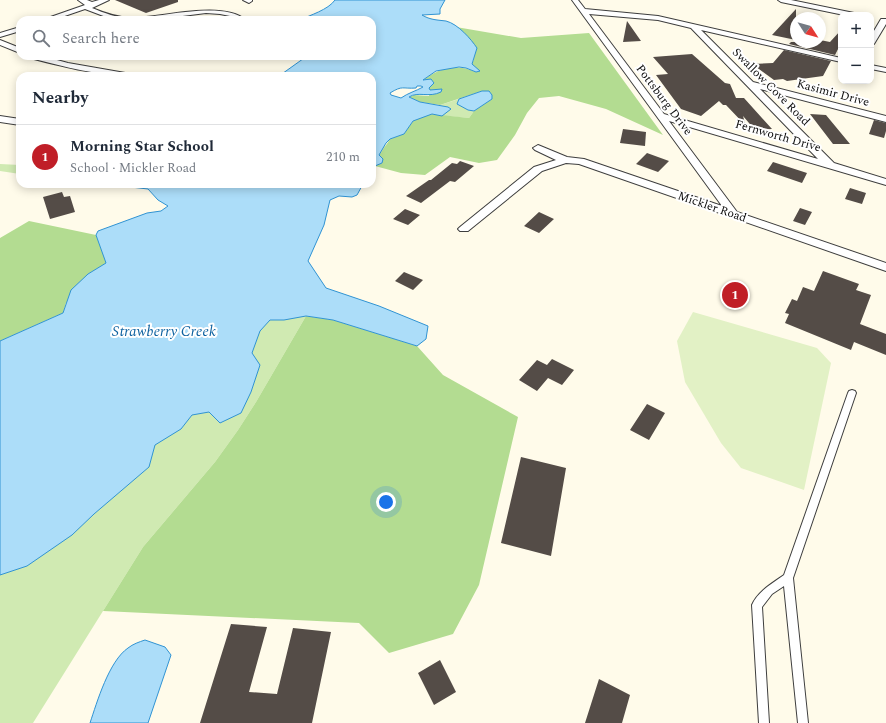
<!DOCTYPE html>
<html lang="en">
<head>
<meta charset="utf-8">
<style>
	:root { --surface:#fff; --page:#f6f6f7; --text:#1f2937; --muted:#747a83; --line:#e0e1e3; --accent:#c01e27 }
	body { margin:0; font-family:Spectral,serif; background:var(--page); color:var(--text) }
	.controls { position:absolute; right:12px; top:12px; display:grid; overflow:hidden; border-radius:8px; box-shadow:0 2px 10px #0003 }
	.controls button { width:36px; height:36px; display:grid; place-items:center; padding:0; border:0; border-bottom:1px solid var(--line); background:var(--surface); color:var(--text); font:20px sans-serif }
	.compass { position:absolute; left:790px; top:12px; width:36px; height:36px; border-radius:50%; background:var(--surface); box-shadow:0 2px 10px #0003; rotate:126deg }
	.you { position:absolute; left:386px; top:502px; width:14px; height:14px; margin:-10px; border:3px solid #fff; border-radius:50%; background:#1a73e8; box-shadow:0 0 0 6px #1a73e833 }
	.badge { display:grid; place-items:center; width:26px; height:26px; border-radius:50%; background:var(--accent); color:#fff; font-size:13px; font-weight:700 }
	.pin { position:absolute; translate:-50% -50%; border:2px solid #fff; box-shadow:0 1px 4px #0006 }
	.list { margin:0; padding:0; list-style:none }
	h2 { display:flex; justify-content:space-between; align-items:center; height:52px; margin:0; padding:0 16px; font-size:17px }
	h2 small { font-size:13px; font-weight:400; color:var(--muted) }
	.list li { display:grid; grid-template-columns:26px 1fr auto; gap:12px; align-items:center; box-sizing:border-box; height:64px; padding:0 16px; border-top:1px solid var(--line) }
	.list b { display:block; font-size:15px; white-space:nowrap }
	.list p { margin:0; font-size:13px; white-space:nowrap; color:var(--muted) }
	.list em { font-size:13px; font-style:normal; color:var(--muted) }
	.icon { flex:none; width:22px; height:22px; fill:none; stroke:currentColor; stroke-width:2; stroke-linecap:round; stroke-linejoin:round }
	.map { position:relative; flex:none; width:886px; height:723px; overflow:hidden }
	.search { position:absolute; background:var(--surface); box-shadow:0 2px 10px #0003; left:16px; top:16px; width:360px; height:44px; display:flex; align-items:center; gap:10px; box-sizing:border-box; padding:0 14px; border-radius:12px; color:var(--muted); font-size:15px }
	.panel { position:absolute; background:var(--surface); box-shadow:0 2px 10px #0003; left:16px; top:72px; width:360px; height:116px; border-radius:12px }
	.map>svg:first-child { display:block }
	.green { fill:#d0eab2 }
	.forest { fill:#b3dc91 }
	.pitch { fill:#e2f1c5 }
	.water { fill:#acddf9; stroke:#3093d3; fill-rule:evenodd }
	.building { fill:#544c47 }
	.lines { fill:none; stroke-linecap:round; stroke-linejoin:round }
	.service-casing { stroke:#3e3e3e; stroke-width:2 }
	.minor-casing { stroke:#3e3e3e; stroke-width:2 }
	.service { fill:#fff; fill-rule:evenodd }
	.minor { fill:#fff; fill-rule:evenodd }
	.labels { text-anchor:middle; dominant-baseline:central; stroke-width:4; stroke-linejoin:round; paint-order:stroke }
	.far-street-label { font-size:12px; fill:#0b0b0b; stroke:#fff }
	.water-label { font-size:15px; font-style:italic; fill:#1063a1; stroke:#fff }
</style>
</head>
<body>
<div class="map">
<svg width="886" height="723" viewBox="0 0 886 723">
	<rect width="100%" height="100%" fill="#fffbea"/>
	<path class="green" d="M459 99 458 104 468 110 474 111 469 118 435 115 382 163 375 166 372 175V154L442 110 440 105Z
		M0 164 20 165V174L0 171Z
		M218 309 306 316 256 402 238 430 215 462 143 547 33 723H0V481Z"/>
	<path class="forest" d="M456 27 521 38 589 33 663 135 606 109 559 96 539 98 527 113 515 135 497 160 479 163 450 157 425 175 401 173 375 166 382 163 379 156 390 139 404 134 413 121 422 117 432 114 469 118 474 111 492 99 489 91H482L440 105 420 102 409 97 414 95 429 96 430 90 422 81C439 68 455 63 476 72L479 71 472 64C480 46 468 37 456 27Z
		M29 221 96 235 107 263 88 274 66 303 63 313 0 341V238Z
		M306 316 333 320 417 346 443 375 518 417 479 585 453 634 389 653 359 623 103 611 143 547 215 462 238 430 256 402Z"/>
	<path class="pitch" d="M693 312 817 348 831 363 804 490 741 468 721 443 685 382 677 341Z"/>
	<path class="water" d="M335 0H445L440 9V14L422 15C430 20 438 20 446 21 458 24 471 39 477 48L472 64 480 71 476 72 466 68 459 67 436 71 423 80 431 79 434 83 429 88 430 90 442 89 441 92C429 98 418 91 409 97L420 102 448 107 451 109 442 116 432 114 413 121 404 134 390 139 386 143 379 155 383 159 382 163 375 166 372 175V76H279L307 56H372V20H300C310 15 328 10 335 0ZM417 86H421L423 87C416 91 408 93 401 98L391 95 390 93C403 85 402 89 416 88Z
		M482 91H489L492 95V99L474 111 468 110 457 104 459 99Z
		M65 184H363L357 195 352 197 339 196 330 200 324 225 308 261 326 288 379 306 428 326 426 339 417 346 333 320 306 316 284 320H270L260 331 252 353 260 365 251 392 241 413 220 423 209 412 192 415 181 429 155 445 149 467 94 514 72 535 27 566 0 575V341L63 313 71 290 88 274 106 263 96 235 98 231 147 213 161 211 168 206 158 200 148 189 122 186V185Z
		M145 640 165 647 171 655 148 723H90C97 702 109 661 128 648 133 644 139 642 145 640Z"/>
	<path class="building" d="M115 0H178V2L146 13Z
		M796 9V40L772 35Z
		M627 21 641 41 623 42Z
		M841 30V43L835 55 789 44 791 42H820V40L830 42Z
		M784 50 831 61 823 76 787 81 783 79 774 80 752 64 773 63Z
		M692 54 725 83 730 84 736 98H744L772 129 755 130 743 116 746 126 726 105H723L719 101 701 116 681 109 656 75 668 74 653 57Z
		M810 114 826 115 850 144H833Z
		M874 120 886 123V131L884 138 869 134Z
		M623 129 646 132 645 146 620 143Z
		M647 153 669 161 658 172 636 164Z
		M460 161 474 166 455 182 450 181 421 203 406 196 429 180H431L452 163 457 164Z
		M773 162 807 173 802 183 767 171Z
		M850 188 866 193 862 204 845 199Z
		M62 192 64 197 70 196 75 212 50 219 43 197Z
		M800 208 812 212 805 225 793 221Z
		M405 209 420 215 408 225 393 219Z
		M539 212 554 219 539 233 524 226Z
		M823 271 859 284 856 290 871 295 860 324 886 334V355L854 342 851 350 785 323 789 314 785 313 792 299 797 301 803 287 814 291Z
		M404 272 423 280 413 290 395 281Z
		M552 359 574 370 562 385 548 378 537 391 519 380 537 360 547 365Z
		M647 404 665 413 649 440 630 430Z
		M521 457 566 468 551 556 501 543Z
		M231 624 267 627 249 692 277 694 293 628 331 632 312 723H200Z
		M440 660 456 692 434 705 418 673Z
		M599 679 630 695 622 723H585Z"/>
	<g class="lines">
		<g class="service-casing">
			<path id="service" d="M852 390 855 391 856 393 793 578 808 723H798L784 586 772 594 762 607 769 723H759L752 605C758 591 773 583 784 575L848 393 849 391Z"/>
		</g>
		<g class="minor-casing">
			<path id="minor" d="M78 0H87L92 2 99 0H109L92 8C104 13 117 18 131 18 162 18 221 0 246 20H237L230 16 220 14 206 13 151 20H114L85 9 53 20H42L85 5Z
				M243 0H252V1L249 3Z
				M572 0H578L585 9 658 16 841 58V62L701 30 753 82 886 116V122L760 89 834 163 886 179V185L669 121 737 212 886 263V271L579 164 566 163 542 171 468 231H460L458 229 460 227 534 167 556 160 535 150 533 148 538 145 567 157 584 159 722 206ZM589 14 658 20 691 28 818 159 664 114Z
				M778 0H791L854 13 858 15H844L781 2Z
				M881 19H886V24L874 44H871V36Z
				M20 27V31L0 37V33Z
				M0 40 20 48V53L0 45Z
				M29 56H42L68 63 131 74 135 76C100 76 65 67 30 58Z
				M871 65 886 68V72L871 69Z
				M0 116 20 119V125L0 122Z"/>
		</g>
		<use href="#service" class="service"/>
		<use href="#minor" class="minor"/>
	</g>
	<g class="labels">
		<g class="far-street-label">
			<text transform="translate(771 87) rotate(45)">Swallow Cove Road</text>
			<text transform="translate(833 93) rotate(15)">Kasimir Drive</text>
			<text transform="translate(664 100) rotate(53)">Pottsburg Drive</text>
			<text transform="translate(778 136) rotate(16)">Fernworth Drive</text>
			<text transform="translate(712 207) rotate(19)">Mickler Road</text>
		</g>
		<g class="water-label">
			<text x="164" y="331">Strawberry Creek</text>
		</g>
	</g>
</svg>
<div class="controls">
<button>+</button>
<button>−</button>
</div>
<svg class="compass" viewBox="-18 -18 36 36"><path d="M0-13l5 13h-10z" fill="#e53935"/><path d="M0 13l5-13h-10z" fill="#747a83"/></svg>
<div class="you"></div>
<div class="pin badge" style="left:735px;top:295px">1</div>
<div class="search"><svg class="icon" aria-label="search" viewBox="0 0 24 24"><circle cx="10" cy="10" r="6"/><path d="M15 15l6 6"/></svg>Search here</div>
<section class="panel">
<h2>Nearby<small></small></h2>
<ul class="list">
<li><span class="badge">1</span><div><b>Morning Star School</b><p>School · Mickler Road</p></div><em>210 m</em></li>
</ul>
</section>
</div>
</body>
</html>
